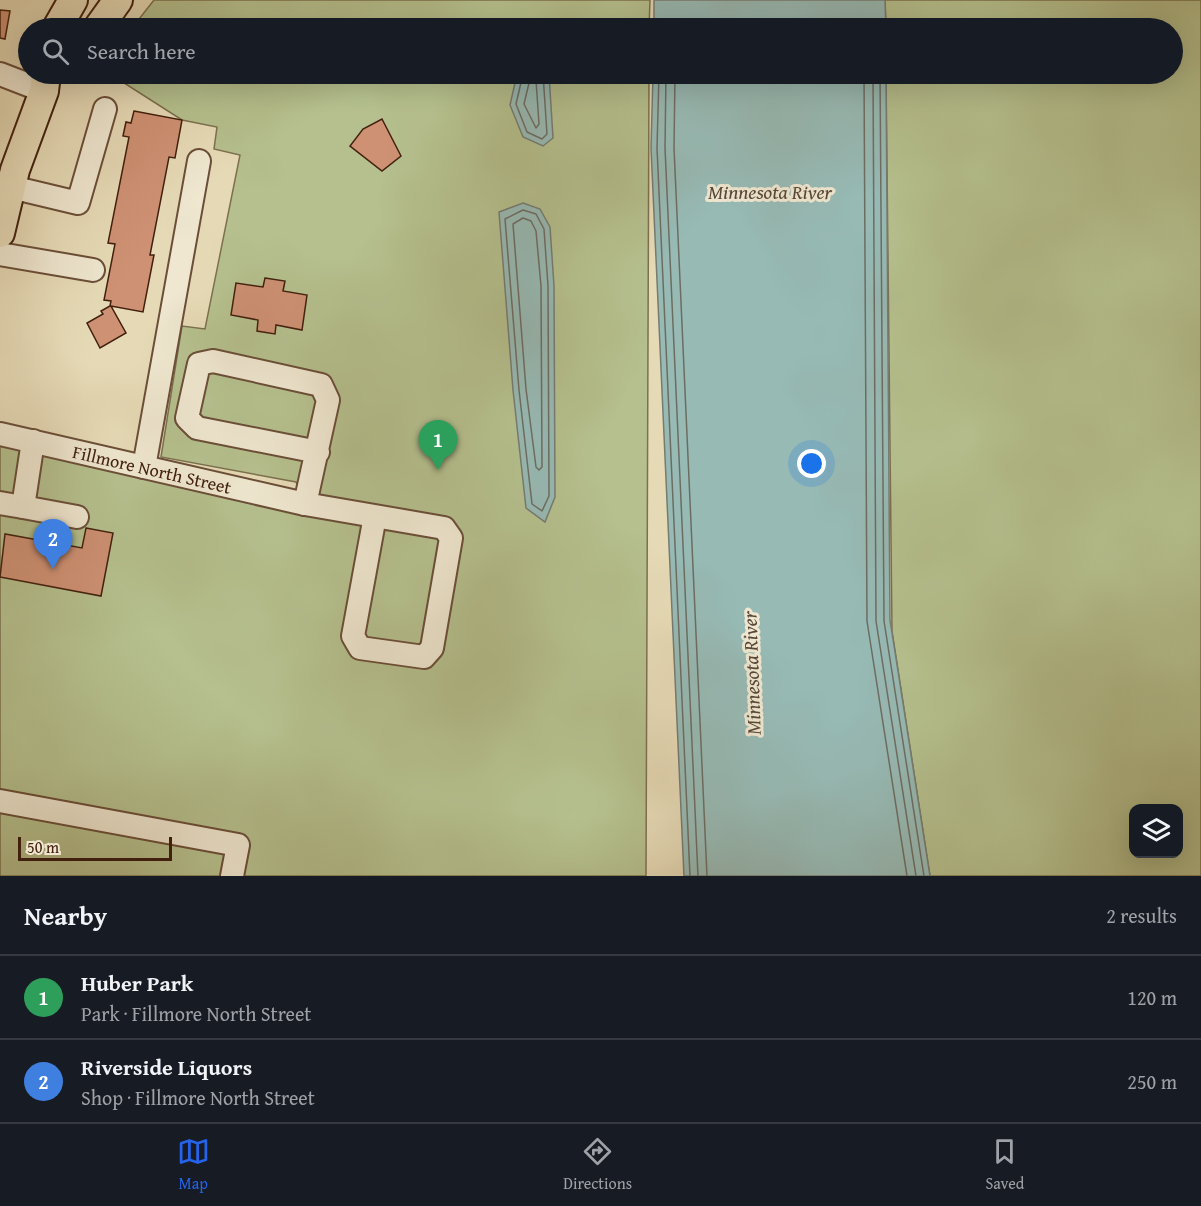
<!DOCTYPE html>
<html lang="en">
<head>
<meta charset="utf-8">
<style>
	:root { --surface:#171b24; --page:#20242c; --text:#f1f3f6; --muted:#9ea1a6; --line:#363941; --accent:#2563eb }
	body { margin:0; font-family:"Gentium Book Plus",serif; background:var(--page); color:var(--text) }
	.controls { position:absolute; right:18px; bottom:18px; display:grid; overflow:hidden; border-radius:12px; box-shadow:0 6px 24px #0002 }
	.controls button { width:54px; height:54px; display:grid; place-items:center; padding:0; border:0; border-bottom:2px solid var(--line); background:var(--surface); color:var(--text); font:30px sans-serif }
	.scale { position:absolute; left:18px; bottom:15px; width:154px; box-sizing:border-box; padding-left:6px; border:3px solid #42200e; border-top:0; font-size:16px; line-height:21px; white-space:nowrap; color:#42200e; -webkit-text-stroke:4px #efe7d0; paint-order:stroke }
	.you { position:absolute; left:812px; top:464px; width:21px; height:21px; margin:-15px; border:4px solid #fff; border-radius:50%; background:#1a73e8; box-shadow:0 0 0 9px #1a73e833 }
	.badge { display:grid; place-items:center; width:39px; height:39px; border-radius:50%; background:var(--accent); color:#fff; font-size:20px; font-weight:700 }
	.pin { position:absolute; translate:-50% -50px; filter:drop-shadow(0 2px 3px #0008) }
	.pin::after { content:''; position:absolute; top:32px; width:21px; height:18px; background:inherit; clip-path:polygon(0 0,100% 0,50% 100%) }
	.list { margin:0; padding:0; list-style:none }
	h2 { display:flex; justify-content:space-between; align-items:center; height:78px; margin:0; padding:0 24px; font-size:26px }
	h2 small { font-size:20px; font-weight:400; color:var(--muted) }
	.list li { display:grid; grid-template-columns:39px 1fr auto; gap:18px; align-items:center; box-sizing:border-box; height:84px; padding:0 24px; border-top:2px solid var(--line) }
	.list b { display:block; font-size:22px; white-space:nowrap }
	.list p { margin:0; font-size:20px; white-space:nowrap; color:var(--muted) }
	.list em { font-size:20px; font-style:normal; color:var(--muted) }
	.icon { flex:none; width:33px; height:33px; fill:none; stroke:currentColor; stroke-width:2; stroke-linecap:round; stroke-linejoin:round }
	.map { position:relative; flex:none; width:1201px; height:876px; overflow:hidden }
	.search { position:absolute; background:var(--surface); box-shadow:0 6px 24px #0002; left:18px; right:18px; top:18px; height:66px; display:flex; align-items:center; gap:15px; box-sizing:border-box; padding:0 21px; border-radius:33px; color:var(--muted); font-size:22px }
	.sheet { height:246px; background:var(--surface) }
	nav { display:flex; justify-content:space-around; align-items:center; box-sizing:border-box; height:84px; border-top:2px solid var(--line); background:var(--surface); font-size:16px; color:var(--muted) }
	nav a { display:grid; justify-items:center; gap:3px }
	nav .on { color:var(--accent) }
	.map>svg:first-child { display:block }
	.green { fill:#b5c08e; stroke:#7c704e; stroke-width:1.5; fill-rule:evenodd }
	.water { fill:#97bab5; stroke:#757c72; stroke-width:1.5 }
	.lines { fill:none; stroke-linecap:round; stroke-linejoin:round }
	.shore { stroke:#6c6d62; stroke-width:1.5 }
	.building { fill:#ce9174; stroke:#42200e; stroke-width:1.5 }
	.minor-casing { stroke:#6b4e38; stroke-width:26 }
	.major-casing { stroke:#42200e; stroke-width:32 }
	.minor { stroke:#efe7d0; stroke-width:22 }
	.major { stroke:#e6dab6; stroke-width:28 }
	.labels { text-anchor:middle; dominant-baseline:central; stroke-width:6; stroke-linejoin:round; paint-order:stroke }
	.street-label { font-size:18px; fill:#42200e; stroke:#efe7d0 }
	.water-label { font-size:20px; font-style:italic; fill:#574638; stroke:#efe7d0 }
</style>
</head>
<body>
<div class="map">
<svg width="1201" height="876" viewBox="0 0 1201 876">
	<rect width="100%" height="100%" fill="#e6dab6"/>
	<filter id="stains"><feTurbulence type="fractalNoise" baseFrequency=".00333" numOctaves="4"/><feColorMatrix values="0 0 0 0 .2 0 0 0 0 .09 0 0 0 0 .02 0 0 0 .5 -.17"/></filter>
	<radialGradient id="worn" r=".72"><stop offset=".6" stop-color="#630" stop-opacity="0"/><stop offset="1" stop-color="#630" stop-opacity=".3"/></radialGradient>
	<path class="green" d="M154 0H650L649 28H132Z
		M885 0H1201V876H930L892 631 886 74H1172V28H886ZM1134 808H1178V854H1134Z
		M110 74H649L646 876H0V434L305 503 296 482 161 457 182 326 205 329 240 155 214 149 217 127 182 120Z"/>
	<path class="water" d="M654 0H885L886 28H654Z
		M517 74H549L553 138 543 146 523 137 510 105Z
		M653 74H886L890 620 930 876H684L651 148Z
		M523 203 540 209 550 227 554 286 555 497 545 522 526 508 513 390 499 212Z"/>
	<g class="lines">
		<path class="shore" d="M523 74 516 104 527 132 542 139 547 134 543 74
			M659 74 657 148 690 876
			M666 74 665 148 698 876
			M675 74 674 148 707 876
			M864 74 867 621 907 876
			M873 74 876 621 916 876
			M880 74 884 621 924 876
			M533 77 536 80 539 124 536 128 524 104 530 79Z
			M523 210 536 214 544 229 548 286 549 496 542 511 532 504 519 390 505 219Z
			M523 218 531 221 536 231 541 286 542 467 539 470 536 467 526 389 513 224Z"/>
	</g>
	<path class="building" d="M0 10 10 11 5 39 0 38Z
		M134 111 182 120 175 158 169 157 150 255H154L143 312 111 306 126 333 100 348 87 323 103 314 101 311 110 306 111 301 104 300 115 244 108 243 129 137 123 136 126 122 131 123Z
		M382 119 401 156 382 171 350 146 363 129Z
		M265 278 285 281 283 291 307 295 302 330 276 325 275 334 257 331 258 320 231 315 236 283 263 287Z
		M86 528 113 533 101 596 0 577 5 534 82 548Z"/>
	<g class="lines">
		<g class="minor-casing">
			<g id="minor">
				<path d="M0 74 44 91"/>
				<path d="M11 187 78 203 105 109"/>
				<path d="M0 254 93 270"/>
				<path id="s1" d="M0 434 305 504 444 528 451 538 432 648 424 657 360 648 353 636 375 516"/>
				<path d="M33 441 23 507 77 517"/>
				<path d="M144 467 199 161"/>
				<path d="M0 503 23 507"/>
				<path d="M305 504 328 400 321 385 213 361 199 364 187 418 197 428 318 452"/>
				<path d="M0 801 238 845 232 876"/>
			</g>
		</g>
		<g class="major-casing">
			<path id="major" d="M57 28 73 0
				M98 28 118 0
				M0 233 15 170 44 91 46 74"/>
		</g>
		<use href="#minor" class="minor"/>
		<use href="#major" class="major"/>
	</g>
	<g class="labels">
		<g class="street-label">
			<text stroke="none"><textPath href="#s1" startOffset="156">Fillmore North Street</textPath></text>
		</g>
		<g class="water-label">
			<text x="770" y="191">Minnesota River</text>
			<text transform="translate(751 673) rotate(-92)">Minnesota River</text>
		</g>
	</g>
	<rect width="100%" height="100%" filter="url(#stains)"/>
	<rect width="100%" height="100%" fill="url(#worn)"/>
</svg>
<div class="controls">
<button><svg class="icon" aria-label="layers" viewBox="0 0 24 24"><path d="M12 4l9 5-9 5-9-5zM3 14l9 5 9-5"/></svg></button>
</div>
<div class="scale">50 m</div>
<div class="you"></div>
<div class="pin badge" style="left:438px;top:470px;background:#2e9e5b">1</div>
<div class="pin badge" style="left:53px;top:569px;background:#3f7fe0">2</div>
<div class="search"><svg class="icon" aria-label="search" viewBox="0 0 24 24"><circle cx="10" cy="10" r="6"/><path d="M15 15l6 6"/></svg>Search here</div>
</div>
<section class="sheet">
<h2>Nearby<small>2 results</small></h2>
<ul class="list">
<li><span class="badge" style="background:#2e9e5b">1</span><div><b>Huber Park</b><p>Park · Fillmore North Street</p></div><em>120 m</em></li>
<li><span class="badge" style="background:#3f7fe0">2</span><div><b>Riverside Liquors</b><p>Shop · Fillmore North Street</p></div><em>250 m</em></li>
</ul>
</section>
<nav>
<a class="on"><svg class="icon" aria-label="map" viewBox="0 0 24 24"><path d="M3 6l6-2 6 2 6-2v14l-6 2-6-2-6 2zM9 4v14M15 6v14"/></svg>Map</a>
<a><svg class="icon" aria-label="directions" viewBox="0 0 24 24"><path d="M12 3l9 9-9 9-9-9zM9 14v-3h6M13 9l2 2-2 2"/></svg>Directions</a>
<a><svg class="icon" aria-label="saved" viewBox="0 0 24 24"><path d="M7 4h10v16l-5-4-5 4z"/></svg>Saved</a>
</nav>
</body>
</html>
